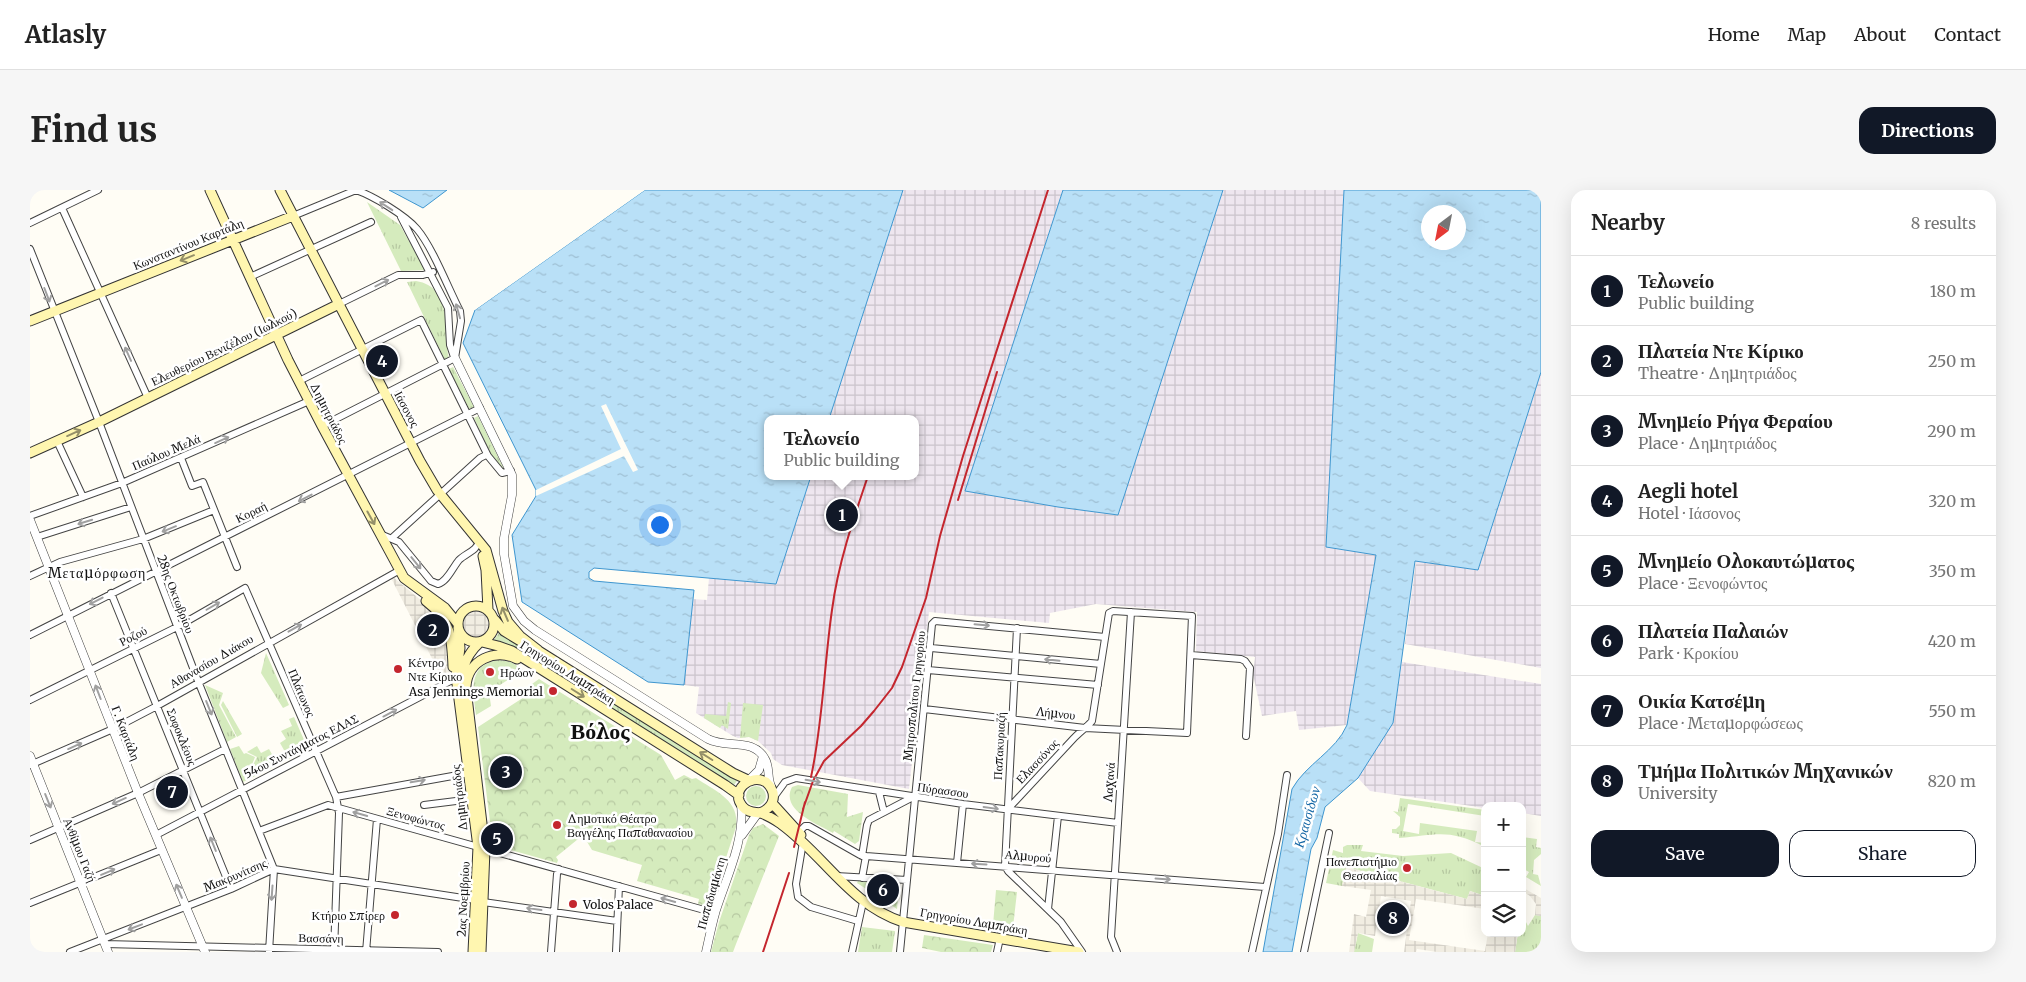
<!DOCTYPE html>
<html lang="en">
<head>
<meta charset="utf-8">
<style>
	:root { --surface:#fff; --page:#f6f6f6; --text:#222; --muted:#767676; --line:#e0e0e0; --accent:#111827 }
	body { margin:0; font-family:Merriweather,serif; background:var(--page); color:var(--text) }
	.controls { position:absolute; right:15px; bottom:15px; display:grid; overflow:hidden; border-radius:10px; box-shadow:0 5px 20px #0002 }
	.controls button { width:45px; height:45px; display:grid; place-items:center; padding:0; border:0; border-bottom:1px solid var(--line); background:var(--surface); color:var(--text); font:25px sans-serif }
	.compass { position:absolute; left:1391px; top:15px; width:45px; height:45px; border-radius:50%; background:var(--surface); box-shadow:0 5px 20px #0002; rotate:212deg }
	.you { position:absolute; left:629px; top:334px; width:18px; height:18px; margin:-12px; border:4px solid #fff; border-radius:50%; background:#1a73e8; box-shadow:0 0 0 8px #1a73e833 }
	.badge { display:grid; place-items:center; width:32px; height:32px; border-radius:50%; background:var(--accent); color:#fff; font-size:16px; font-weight:700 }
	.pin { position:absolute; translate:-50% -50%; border:2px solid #fff; box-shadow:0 1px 5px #0006 }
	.popup { position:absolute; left:734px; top:225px; width:155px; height:65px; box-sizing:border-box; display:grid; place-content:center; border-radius:10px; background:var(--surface); filter:drop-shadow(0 1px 4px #0005); font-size:16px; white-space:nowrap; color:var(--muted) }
	.popup b { font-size:19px; color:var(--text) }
	.popup::after { content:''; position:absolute; left:50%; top:100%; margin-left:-10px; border:10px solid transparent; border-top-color:var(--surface) }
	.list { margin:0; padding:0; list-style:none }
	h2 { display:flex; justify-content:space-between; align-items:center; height:65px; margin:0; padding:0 20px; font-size:21px }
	h2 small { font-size:16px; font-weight:400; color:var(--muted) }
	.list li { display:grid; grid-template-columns:32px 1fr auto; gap:15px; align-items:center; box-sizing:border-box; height:70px; padding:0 20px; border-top:1px solid var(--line) }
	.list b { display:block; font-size:19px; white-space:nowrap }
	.list p { margin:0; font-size:16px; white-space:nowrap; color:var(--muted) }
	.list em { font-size:16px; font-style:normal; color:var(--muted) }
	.actions { display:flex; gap:10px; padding:15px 20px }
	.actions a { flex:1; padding:11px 0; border:1px solid var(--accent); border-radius:15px; text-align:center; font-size:18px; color:var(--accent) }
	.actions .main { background:var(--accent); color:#fff }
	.icon { flex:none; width:28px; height:28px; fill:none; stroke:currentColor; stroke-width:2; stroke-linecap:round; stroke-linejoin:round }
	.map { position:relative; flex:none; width:1511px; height:762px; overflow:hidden; border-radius:15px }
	header { display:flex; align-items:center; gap:30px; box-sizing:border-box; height:70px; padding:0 25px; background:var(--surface); border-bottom:1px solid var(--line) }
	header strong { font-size:24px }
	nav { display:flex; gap:28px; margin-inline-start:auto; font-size:18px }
	.intro { display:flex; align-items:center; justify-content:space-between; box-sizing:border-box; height:120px; padding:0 30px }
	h1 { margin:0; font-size:35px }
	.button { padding:12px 22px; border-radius:15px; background:var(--accent); color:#fff; font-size:18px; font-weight:700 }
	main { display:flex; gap:30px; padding:0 30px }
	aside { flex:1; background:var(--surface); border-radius:15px; box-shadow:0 5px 20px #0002 }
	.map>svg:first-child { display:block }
	.industrial { fill:url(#industrial-grid) }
	.grass { fill:url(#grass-tufts) }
	.park { fill:url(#park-crowns) }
	.plaza { fill:url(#plaza-grid) }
	.water { fill:url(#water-ripples); stroke:#3f96cf; fill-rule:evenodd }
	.pier { fill:#fffdf5 }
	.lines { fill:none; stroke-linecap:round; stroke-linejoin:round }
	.minor-casing { stroke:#444; stroke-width:8 }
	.tertiary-casing { stroke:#444; stroke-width:9 }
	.secondary-casing { stroke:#333; stroke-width:11 }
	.minor { stroke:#fff; stroke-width:6 }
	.tertiary { stroke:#fff; stroke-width:8 }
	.secondary { stroke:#fff6b0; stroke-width:9 }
	.rail { stroke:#c4262e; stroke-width:2 }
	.oneway { stroke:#a0a0a0 }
	.oneway2 { stroke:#948f68 }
	.poi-dot { fill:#c4262e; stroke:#fff; stroke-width:2 }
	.labels { text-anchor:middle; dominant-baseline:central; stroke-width:5; stroke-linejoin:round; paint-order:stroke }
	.street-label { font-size:12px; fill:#111; stroke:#fff }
	.poi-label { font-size:12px; fill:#111; stroke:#fff; text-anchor:start }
	.neighbourhood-label { font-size:14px; letter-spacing:1px; fill:#111; stroke:#fff }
	.water-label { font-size:14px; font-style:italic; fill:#1768a6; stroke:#fff }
	.town-label { font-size:22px; font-weight:bold; fill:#111; stroke:#fff }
</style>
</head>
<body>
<header>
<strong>Atlasly</strong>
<nav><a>Home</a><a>Map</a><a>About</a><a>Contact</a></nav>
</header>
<div class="intro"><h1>Find us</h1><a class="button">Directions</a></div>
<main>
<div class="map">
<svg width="1511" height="762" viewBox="0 0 1511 762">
	<defs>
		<pattern id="industrial-grid" width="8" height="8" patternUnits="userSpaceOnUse" patternTransform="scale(1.25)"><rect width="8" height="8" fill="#eee6ef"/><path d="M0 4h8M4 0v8" fill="none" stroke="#cbc4cc"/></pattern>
		<pattern id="grass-tufts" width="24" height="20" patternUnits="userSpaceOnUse" patternTransform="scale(1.25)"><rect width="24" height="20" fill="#d5ebbd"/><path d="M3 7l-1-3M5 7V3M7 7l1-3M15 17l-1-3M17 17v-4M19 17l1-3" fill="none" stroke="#b6c8a1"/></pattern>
		<pattern id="park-crowns" width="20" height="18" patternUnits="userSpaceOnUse" patternTransform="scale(1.25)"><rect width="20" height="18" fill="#d5ebbd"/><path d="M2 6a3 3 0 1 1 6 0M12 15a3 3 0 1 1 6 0" fill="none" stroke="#b6c8a1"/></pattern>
		<pattern id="plaza-grid" width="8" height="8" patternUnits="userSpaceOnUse" patternTransform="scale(1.25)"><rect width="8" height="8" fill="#f1ede2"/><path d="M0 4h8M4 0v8" fill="none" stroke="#cecac1"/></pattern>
		<pattern id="water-ripples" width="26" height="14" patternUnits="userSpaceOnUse" patternTransform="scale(1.25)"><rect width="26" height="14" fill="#b9e0f7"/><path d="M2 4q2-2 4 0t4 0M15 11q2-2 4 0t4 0" fill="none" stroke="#9ebfd3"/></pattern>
	</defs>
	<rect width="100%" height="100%" fill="#fffdf5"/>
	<path class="industrial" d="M873 0H1033L935 301 1028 317 1088 325 1193 0H1314L1296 357 1346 365 1317 535 1269 540 1266 521 1232 526 1223 484 1225 467 1166 461 1167 422 1066 414 1020 423 1019 433 899 422 879 599 752 575 743 569 741 563 728 551 719 547 708 548 703 546 666 523 669 497 654 495 663 409 677 410 679 388 746 394 781 286H886V229H799Z
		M1511 182V478L1375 454 1386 371 1448 380Z
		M1372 472 1511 494V626L1492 623V616H1455V618L1340 601 1328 588 1363 533Z"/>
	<path class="grass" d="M337 12 370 35 395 80 371 81Z
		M386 91C424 97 413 142 419 168L415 170 377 92Z
		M423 177 444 217 439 219 419 179Z
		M448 226 474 279H473L463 268 444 228Z
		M470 441 707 591 704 595 485 457 464 450Z
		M236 463 259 515 253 518 231 483Z
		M469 470 481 472 498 483 492 487 487 484 459 502 461 516 446 525C443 502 437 474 469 470Z
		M175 495 193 503 189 515 206 547 197 552Z
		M193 511 212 544 207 547 191 515Z
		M698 512 701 513 698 539 692 535 690 538 674 528 675 524 696 526Z
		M713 513 733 515 728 551 719 547 710 548Z
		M264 527 278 559 259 569 250 553 256 549 251 541 262 536 259 529Z
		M209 556 214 564 216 563 225 567 221 577 233 582 213 592 200 559Z
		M227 556 231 563 239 559 248 575 235 581 223 575 227 567 217 562Z
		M716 606a10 10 0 1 1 20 0a10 10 0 1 1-20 0Z
		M1370 608 1455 620V626L1378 614 1373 641 1389 644 1390 633 1447 641 1445 652 1455 653V657C1418 638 1407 645 1369 648V644L1362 643V639H1366L1370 635V627L1363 621 1368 622Z
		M1492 647 1507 649 1506 657 1511 658V664L1504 670 1503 684 1508 685 1511 696 1496 687 1499 682 1492 678Z
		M1317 655H1333L1331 661 1373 666 1421 663 1455 679V706L1440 701 1437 709 1317 677 1312 696 1296 693 1303 660 1313 663V657Z
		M1505 725 1511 726V762H1485L1488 743H1492V731L1495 730 1498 736Z
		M832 737 865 741 862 762H828Z
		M1328 743 1344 749 1342 762H1324Z"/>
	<path class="park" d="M509 489 631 565 645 590 654 585 662 589 666 588C685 601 710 610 706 637L680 717 668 714 669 709 607 691 612 675 562 660 553 645 526 667 528 670 527 673 463 655 448 537 505 500 502 494Z
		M768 595 818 604 817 627 833 622 829 651 825 654 804 641 803 643C787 634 750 620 762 597Z
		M733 634 749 646 706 754 703 762H681L689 732 719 645 723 638Z
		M828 691 869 694 867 719 827 693Z
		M966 700 987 702 983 737 963 735Z
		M894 745 963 755 961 762H911L892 758Z"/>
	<path class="plaza" d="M363 387 410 426 418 453 420 481 419 488 414 492 361 388Z
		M433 434a14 14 0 1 1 28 0a14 14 0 1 1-28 0Z
		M1316 677 1437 709 1440 701 1455 706V719L1386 709 1379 750 1455 761 1458 743H1488L1485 762H1407L1387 759 1386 762H1374L1381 711 1351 706 1345 746 1328 743 1324 762H1319L1324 724 1336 727 1341 700 1312 696Z
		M1492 697 1511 708V726L1505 725 1506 714 1500 706 1492 701Z"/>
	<path class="water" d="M359 0H417L393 18Z
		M615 0H873L799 229H738V286H781L746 394 564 378 559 382V388L564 391 664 400 654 495 618 492 492 412 482 345 506 306V300L433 153 445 120Z
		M1033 0H1193L1088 325 1028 317 935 301Z
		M1314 0H1511V182L1448 380 1385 371 1363 533 1328 588 1295 617 1287 648 1281 659 1262 762H1233L1262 599C1276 574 1306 561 1317 535L1346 365 1296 357ZM1398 22H1428V52H1398Z"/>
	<path class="pier" d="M610 0H615L445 120 443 118Z
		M576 214 608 280 603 282 594 266 506 306V300L591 259 571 216Z"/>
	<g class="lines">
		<g class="minor-casing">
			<path id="minor" d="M326 0C343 6 375 25 387 39 403 58 418 98 430 121L431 131 425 168
				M32 18 118 208
				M263 26 326 0
				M371 27 418 118 420 155 424 167
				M0 33 68 0
				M0 59 69 232 168 491 244 679 239 762
				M220 87 341 32
				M309 114 368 85H393L403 82
				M269 191 391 130 458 266 472 283 481 281
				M292 236 425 168
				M27 251 53 307
				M151 268 162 296 173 292 207 377
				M0 326 92 293 279 211
				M350 344 369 352 401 391 408 394C417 392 423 377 429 370 436 363 447 361 449 351
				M7 347 101 317
				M362 348 450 268 456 265 458 266
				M0 386 30 372 113 349 184 320
				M81 403 201 699
				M987 438 975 676 978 681 1031 732 1052 762
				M0 445 450 218
				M901 458 1071 474
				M1161 465 1211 469 1215 471 1220 478 1216 546
				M898 480 1068 495
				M0 510 147 437 215 398 306 607 309 623 304 762
				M894 519 1055 538 1157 543 1162 426 1083 421 1079 423 1062 531C1057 537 1050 542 1044 548L977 620
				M0 575 83 539 127 516 370 380
				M849 602 854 622
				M306 607 439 583
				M744 607 755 592 766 588 933 614 1088 633
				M394 615 442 609
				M229 641 298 615 685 723
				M769 642 775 636H779L830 665 836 666 1235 697
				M126 645 426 488
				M0 650 108 603 195 559
				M773 652 766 694 768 707 781 717 828 731
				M832 666 837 635 839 630 883 607
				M927 673 933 614
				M806 686 877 690
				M832 688 836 666
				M453 712 587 731
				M0 713 131 660
				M1018 719 1028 626
				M75 754 408 762
				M40 762 201 699 244 679 446 710
				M336 762 347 629
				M521 762 527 684 529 679
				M586 762 589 696
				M822 762 833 712
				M870 762 902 434 905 431 1075 447
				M967 762 970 748
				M1087 762 1081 747 1101 422
				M1222 762 1248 644 1257 585
				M1274 762 1299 643"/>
		</g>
		<g class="tertiary-casing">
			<path id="tertiary" d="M425 168 482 285V305L474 348V364L483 416 494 431 505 440 678 549C697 559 723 547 735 569 740 577 737 588 741 596
				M0 330 108 603 175 762
				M0 566 78 762
				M720 589 729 580 733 566
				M712 645 728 623
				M676 762C679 748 682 734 686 720 697 686 715 650 711 614"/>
		</g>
		<g class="secondary-casing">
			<path id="secondary" d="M180 0 258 170 292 236 374 388 415 418 428 434
				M250 0 390 271 407 300 456 360 473 421 478 432 490 446 508 460
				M0 131 263 26
				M0 263 69 232 309 114
				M453 366 456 380 458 420
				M396 411C421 430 422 448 423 477
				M428 434a18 18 0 1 1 36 0a18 18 0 1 1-36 0Z
				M465 430 474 441 492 452
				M428 438 430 458 426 486 448 657 443 762
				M450 452C433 468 428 485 437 507L455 659 451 762
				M452 452 468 456 482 461 695 595 709 605
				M504 458 703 583 718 590
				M436 496C438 470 465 458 487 469
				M742 613 771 645
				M729 623C745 618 748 603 736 592 720 583 699 601 713 617 718 623 724 622 730 623 738 625 745 630 751 634 794 665 820 715 873 732L1049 762"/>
		</g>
		<use href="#minor" class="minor"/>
		<use href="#tertiary" class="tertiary"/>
		<use href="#secondary" class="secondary"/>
		<path class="rail" d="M928 310 967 182
			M781 587C793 532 794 475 802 420 808 374 823 330 838 286
			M773 619 783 591 794 571 831 536 844 521 862 498 872 477 896 408 910 346 933 266 1018 0
			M764 657 775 612
			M733 762 759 683"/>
	</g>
	<defs><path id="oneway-shaft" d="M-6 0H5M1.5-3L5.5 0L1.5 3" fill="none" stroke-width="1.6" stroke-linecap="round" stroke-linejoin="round" transform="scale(1.25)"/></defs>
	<g class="oneway">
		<use href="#oneway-shaft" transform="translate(356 16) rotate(-147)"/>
		<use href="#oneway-shaft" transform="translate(352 93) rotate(-27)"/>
		<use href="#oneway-shaft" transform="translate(17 105) rotate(69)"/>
		<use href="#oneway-shaft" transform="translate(428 121) rotate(-106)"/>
		<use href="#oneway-shaft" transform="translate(98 164) rotate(-114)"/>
		<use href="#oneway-shaft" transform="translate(192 250) rotate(-24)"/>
		<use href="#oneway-shaft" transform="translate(275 308) rotate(153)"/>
		<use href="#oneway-shaft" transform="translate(55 332) rotate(163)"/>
		<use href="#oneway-shaft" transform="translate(139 339) rotate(158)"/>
		<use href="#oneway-shaft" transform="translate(386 373) rotate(51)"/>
		<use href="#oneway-shaft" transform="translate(66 411) rotate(153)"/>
		<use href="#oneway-shaft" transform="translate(183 416) rotate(-30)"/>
		<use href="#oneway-shaft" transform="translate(952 435) rotate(5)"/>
		<use href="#oneway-shaft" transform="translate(265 438) rotate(-29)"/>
		<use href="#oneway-shaft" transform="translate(1022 470) rotate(-174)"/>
		<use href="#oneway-shaft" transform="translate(68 502) rotate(-111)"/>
		<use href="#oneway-shaft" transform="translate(179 518) rotate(68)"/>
		<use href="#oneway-shaft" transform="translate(360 523) rotate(-28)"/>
		<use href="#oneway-shaft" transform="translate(45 556) rotate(-24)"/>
		<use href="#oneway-shaft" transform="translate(388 591) rotate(-10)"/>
		<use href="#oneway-shaft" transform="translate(783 591) rotate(9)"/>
		<use href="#oneway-shaft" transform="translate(18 611) rotate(68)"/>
		<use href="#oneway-shaft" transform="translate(89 611) rotate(156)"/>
		<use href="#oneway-shaft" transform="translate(961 618) rotate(8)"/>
		<use href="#oneway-shaft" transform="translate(330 624) rotate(-164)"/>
		<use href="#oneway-shaft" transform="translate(183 654) rotate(-112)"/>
		<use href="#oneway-shaft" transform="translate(949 674) rotate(-177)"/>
		<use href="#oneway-shaft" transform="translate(78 682) rotate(-23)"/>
		<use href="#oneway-shaft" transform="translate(1133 689) rotate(4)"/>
		<use href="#oneway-shaft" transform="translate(149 701) rotate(-113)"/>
		<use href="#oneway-shaft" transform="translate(242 703) rotate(94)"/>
		<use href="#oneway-shaft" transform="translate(638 710) rotate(-164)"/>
		<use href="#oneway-shaft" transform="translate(504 719) rotate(-172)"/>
		<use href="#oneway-shaft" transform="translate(105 737) rotate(159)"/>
	</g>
	<g class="oneway2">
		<use href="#oneway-shaft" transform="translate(157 68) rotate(158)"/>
		<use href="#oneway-shaft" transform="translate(44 243) rotate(-24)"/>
		<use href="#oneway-shaft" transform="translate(341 328) rotate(61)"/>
		<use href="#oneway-shaft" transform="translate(475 424) rotate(-113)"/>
		<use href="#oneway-shaft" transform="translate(548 503) rotate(32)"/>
		<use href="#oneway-shaft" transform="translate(676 566) rotate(-148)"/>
	</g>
	<g class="poi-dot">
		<circle cx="368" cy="479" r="5"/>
		<circle cx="460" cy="482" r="5"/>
		<circle cx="523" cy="501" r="5"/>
		<circle cx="527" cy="635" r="5"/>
		<circle cx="1377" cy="678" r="5"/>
		<circle cx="543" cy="714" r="5"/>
		<circle cx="365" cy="725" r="5"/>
	</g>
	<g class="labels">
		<g class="street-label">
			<text transform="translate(158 54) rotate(-22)">Κωνσταντίνου Καρτάλη</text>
			<text transform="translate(194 157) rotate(-26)">Ελευθερίου Βενιζέλου (Ιωλκού)</text>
			<text transform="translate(377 219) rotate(62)">Ιάσονος</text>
			<text transform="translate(299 223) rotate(63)">Δημητριάδος</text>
			<text transform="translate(136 262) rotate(-23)">Παύλου Μελά</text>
			<text transform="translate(221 322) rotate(-26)">Κοραή</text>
			<text transform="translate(146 404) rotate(69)">28ης Οκτωβρίου</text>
			<text transform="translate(103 446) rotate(-27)">Ροζού</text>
			<text transform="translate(181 471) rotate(-30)">Αθανασίου Διάκου</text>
			<text transform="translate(538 482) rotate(32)">Γρηγορίου Λαμπράκη</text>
			<text transform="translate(272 503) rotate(67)">Πλάτωνος</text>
			<text transform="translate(884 506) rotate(-84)">Μητροπολίτου Γρηγορίου</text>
			<text transform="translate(1026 523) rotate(6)">Λήμνου</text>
			<text transform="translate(96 543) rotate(69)">Γ. Καρτάλη</text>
			<text transform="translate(152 547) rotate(68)">Σοφοκλέους</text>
			<text transform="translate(271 556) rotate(-27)">54ου Συντάγματος ΕΛΑΣ</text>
			<text transform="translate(969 556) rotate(-87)">Παπακυριαζή</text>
			<text transform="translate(1007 571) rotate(-47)">Ελασσόνος</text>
			<text transform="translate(1079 592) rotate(-86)">Λαχανά</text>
			<text transform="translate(913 600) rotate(8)">Πύρασσου</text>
			<text transform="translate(429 608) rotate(-97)">Δημητριάδος</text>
			<text transform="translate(386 628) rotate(15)">Ξενοφώντος</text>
			<text transform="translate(50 660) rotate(68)">Ανθίμου Γαζή</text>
			<text transform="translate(998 666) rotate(5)">Αλμυρού</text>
			<text transform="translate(205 685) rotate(-23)">Μακρυνίτσης</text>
			<text transform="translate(681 703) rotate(-74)">Παπαδιαμάντη</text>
			<text transform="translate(433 709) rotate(-87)">2ας Νοεμβρίου</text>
			<text transform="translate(944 731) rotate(10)">Γρηγορίου Λαμπράκη</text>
			<text transform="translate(291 748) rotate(1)">Βασσάνη</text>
		</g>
		<g class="poi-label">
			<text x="378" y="472">Κέντρο<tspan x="378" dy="14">Ντε Κίρικο</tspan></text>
			<text x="470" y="482">Ηρώον</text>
			<text x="513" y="501" text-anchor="end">Asa Jennings Memorial</text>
			<text x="537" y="628">Δημοτικό Θέατρο<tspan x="537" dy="14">Βαγγέλης Παπαθανασίου</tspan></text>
			<text x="1367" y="671" text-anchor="end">Πανεπιστήμιο<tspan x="1367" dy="14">Θεσσαλίας</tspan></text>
			<text x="553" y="714">Volos Palace</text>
			<text x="355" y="725" text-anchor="end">Κτήριο Σπίρερ</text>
		</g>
		<g class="neighbourhood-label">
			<text x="67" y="383">Μεταμόρφωση</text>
		</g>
		<g class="water-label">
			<text transform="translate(1277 627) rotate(-74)">Κραυσίδων</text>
		</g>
		<g class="town-label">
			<text x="570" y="541">Βόλος</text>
		</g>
	</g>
</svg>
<div class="controls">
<button>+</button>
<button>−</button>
<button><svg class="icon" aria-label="layers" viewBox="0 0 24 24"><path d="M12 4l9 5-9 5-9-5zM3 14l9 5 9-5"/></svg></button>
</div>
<svg class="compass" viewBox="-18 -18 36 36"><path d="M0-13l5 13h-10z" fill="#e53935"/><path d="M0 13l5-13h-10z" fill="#767676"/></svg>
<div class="you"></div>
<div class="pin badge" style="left:812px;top:325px">1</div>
<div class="popup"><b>Τελωνείο</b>Public building</div>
<div class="pin badge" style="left:403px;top:440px">2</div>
<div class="pin badge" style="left:476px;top:582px">3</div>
<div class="pin badge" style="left:352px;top:171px">4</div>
<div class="pin badge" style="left:467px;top:649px">5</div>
<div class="pin badge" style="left:853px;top:700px">6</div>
<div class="pin badge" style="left:142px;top:602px">7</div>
<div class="pin badge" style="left:1363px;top:728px">8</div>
</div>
<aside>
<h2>Nearby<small>8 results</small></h2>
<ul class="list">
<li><span class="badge">1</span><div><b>Τελωνείο</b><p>Public building</p></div><em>180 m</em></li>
<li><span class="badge">2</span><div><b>Πλατεία Ντε Κίρικο</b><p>Theatre · Δημητριάδος</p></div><em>250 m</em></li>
<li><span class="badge">3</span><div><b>Μνημείο Ρήγα Φεραίου</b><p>Place · Δημητριάδος</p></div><em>290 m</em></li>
<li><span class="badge">4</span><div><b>Aegli hotel</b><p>Hotel · Ιάσονος</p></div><em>320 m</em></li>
<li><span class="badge">5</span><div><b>Μνημείο Ολοκαυτώματος</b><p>Place · Ξενοφώντος</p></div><em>350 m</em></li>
<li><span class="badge">6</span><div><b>Πλατεία Παλαιών</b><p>Park · Κροκίου</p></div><em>420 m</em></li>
<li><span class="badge">7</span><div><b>Οικία Κατσέμη</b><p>Place · Μεταμορφώσεως</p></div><em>550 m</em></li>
<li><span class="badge">8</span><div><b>Τμήμα Πολιτικών Μηχανικών</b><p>University</p></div><em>820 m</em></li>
</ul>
<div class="actions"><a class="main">Save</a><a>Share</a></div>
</aside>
</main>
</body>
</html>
